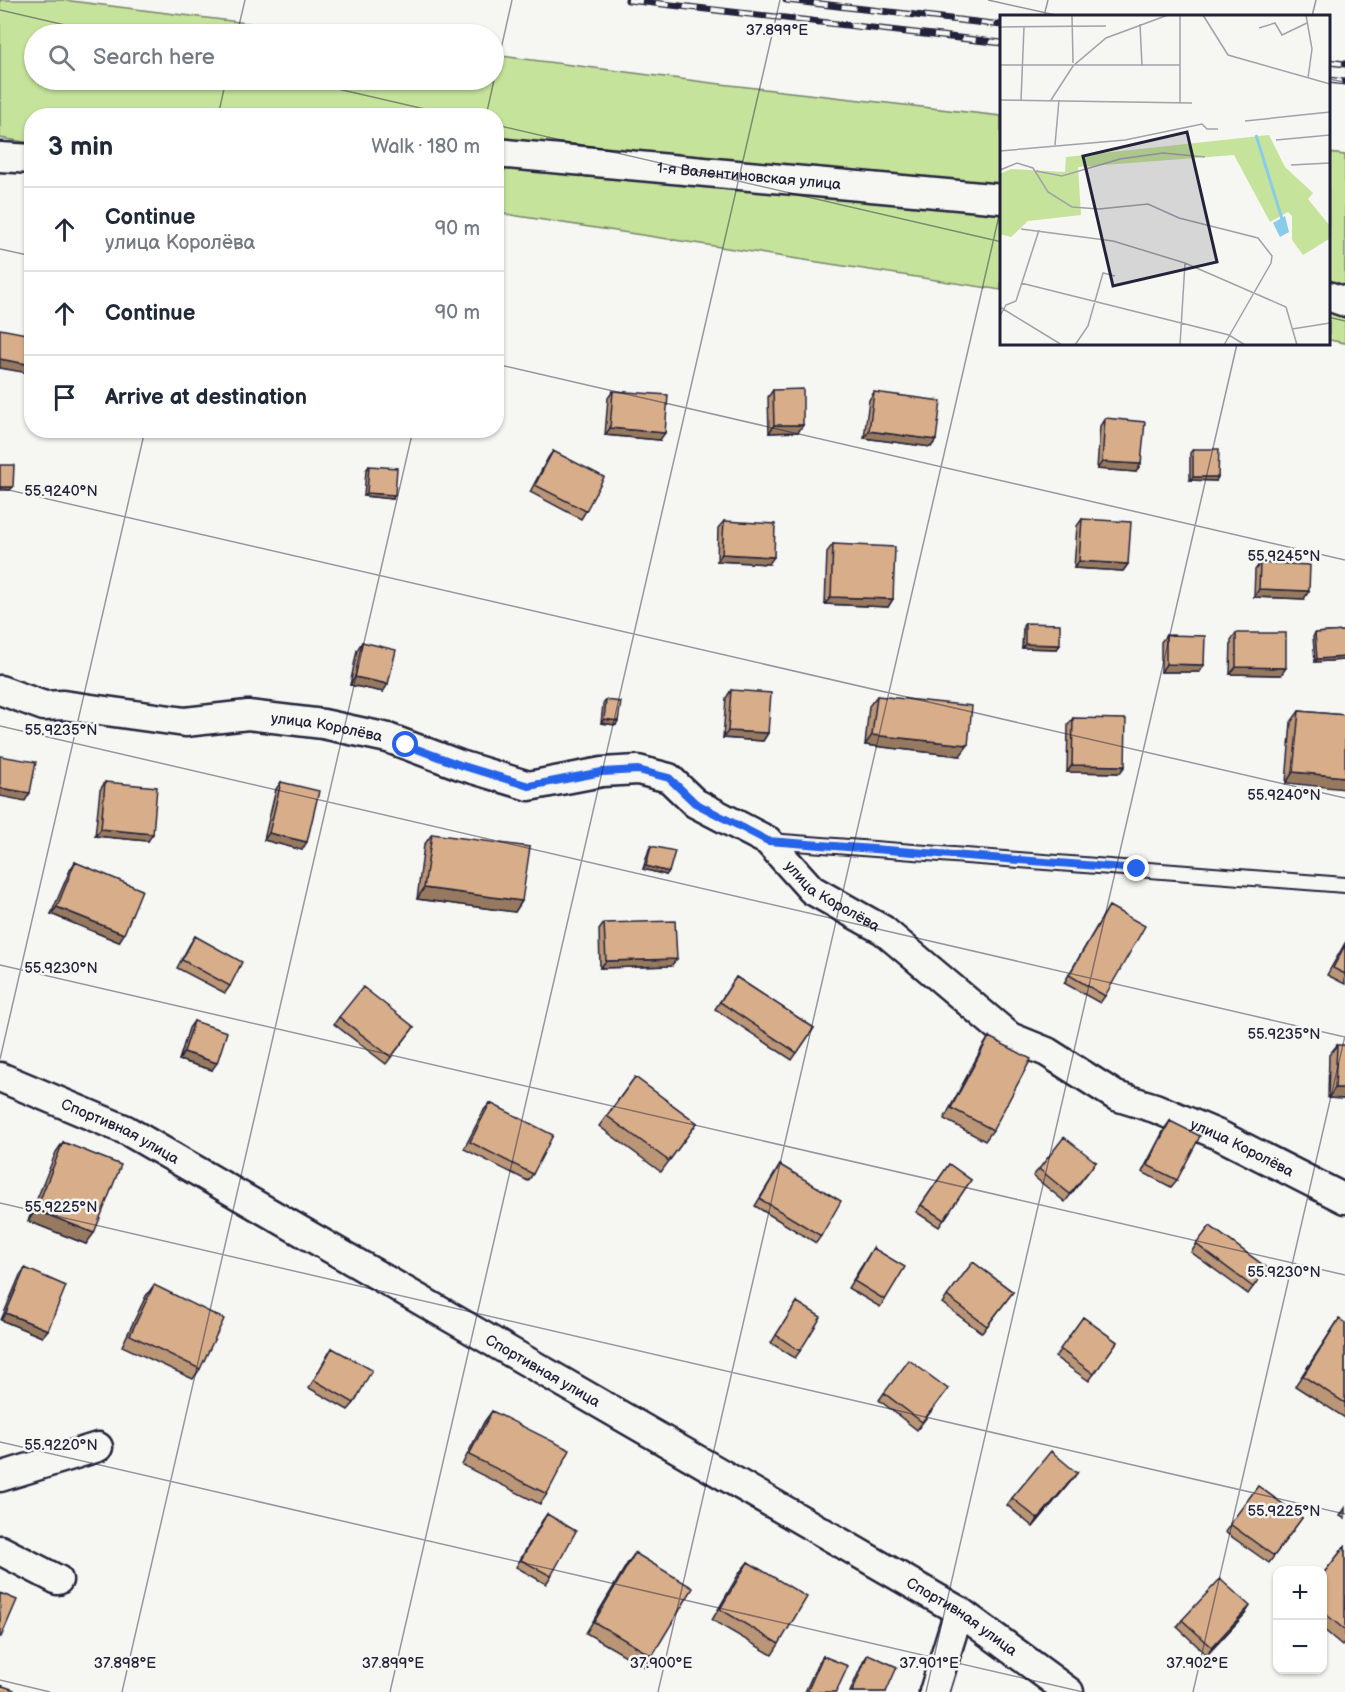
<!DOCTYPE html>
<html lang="en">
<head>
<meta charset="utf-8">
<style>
	:root { --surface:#fff; --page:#f2f2f3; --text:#1f2937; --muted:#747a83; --line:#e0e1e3 }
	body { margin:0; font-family:"Balsamiq Sans",sans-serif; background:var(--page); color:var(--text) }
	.controls { position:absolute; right:18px; bottom:18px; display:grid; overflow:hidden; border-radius:12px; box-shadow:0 2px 4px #0004 }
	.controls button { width:54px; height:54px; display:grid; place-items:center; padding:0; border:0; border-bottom:2px solid var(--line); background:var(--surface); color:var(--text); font:30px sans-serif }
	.stop { position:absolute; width:18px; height:18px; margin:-14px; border:4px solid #2563eb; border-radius:50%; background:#fff }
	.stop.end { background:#2563eb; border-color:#fff; box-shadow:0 2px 6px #0008 }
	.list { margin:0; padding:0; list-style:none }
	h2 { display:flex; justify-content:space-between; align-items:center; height:78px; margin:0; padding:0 24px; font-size:26px }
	h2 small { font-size:20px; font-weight:400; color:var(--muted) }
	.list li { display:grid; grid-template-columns:39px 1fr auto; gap:18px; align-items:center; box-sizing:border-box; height:84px; padding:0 24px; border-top:2px solid var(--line) }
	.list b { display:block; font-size:22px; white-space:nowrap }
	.list p { margin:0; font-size:20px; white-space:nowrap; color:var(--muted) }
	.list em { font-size:20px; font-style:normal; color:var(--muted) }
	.icon { flex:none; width:33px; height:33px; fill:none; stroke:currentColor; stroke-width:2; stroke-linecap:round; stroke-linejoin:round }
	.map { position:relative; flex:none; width:1345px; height:1692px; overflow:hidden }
	.search { position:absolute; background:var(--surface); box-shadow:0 2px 4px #0004; left:24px; top:24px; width:480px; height:66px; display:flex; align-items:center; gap:15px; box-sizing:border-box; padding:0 21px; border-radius:33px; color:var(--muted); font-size:22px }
	.panel { position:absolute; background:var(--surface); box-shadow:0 2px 4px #0004; left:24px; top:108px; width:480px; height:330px; border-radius:24px }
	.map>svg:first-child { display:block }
	.green { fill:#c5e39b; stroke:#74826b; stroke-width:1.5 }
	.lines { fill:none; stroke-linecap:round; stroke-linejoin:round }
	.service-casing { stroke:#22223b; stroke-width:18 }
	.minor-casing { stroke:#22223b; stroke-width:33 }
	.service { stroke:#f6f6f2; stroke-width:14 }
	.minor { stroke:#f6f6f2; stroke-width:28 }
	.rail-casing { stroke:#22223b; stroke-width:7 }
	.rail { stroke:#f6f6f2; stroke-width:4.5; stroke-dasharray:14; stroke-linecap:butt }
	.wall { fill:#ba9576; stroke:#22223b; stroke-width:1.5 }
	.shaded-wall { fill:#977960; stroke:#22223b; stroke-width:1.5 }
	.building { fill:#d8ad89; stroke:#22223b; stroke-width:1.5 }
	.route { stroke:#2563eb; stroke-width:8 }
	.ticks { fill:none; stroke:#22223b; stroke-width:1.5; stroke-opacity:0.45 }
	.labels { text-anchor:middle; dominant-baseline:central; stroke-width:5; stroke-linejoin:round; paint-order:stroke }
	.street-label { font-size:15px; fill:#22223b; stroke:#f6f6f2 }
	.inset-river { fill:none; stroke:#89ccea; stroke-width:3 }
	.inset-road { fill:none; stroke:#a1a1a9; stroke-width:1.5 }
	.view { fill:#22223b; fill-opacity:0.15; stroke:#22223b; stroke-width:3 }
	.inset-edge { fill:none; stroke:#22223b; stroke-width:3 }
	.ticks-label { font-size:15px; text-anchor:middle; fill:#22223b; stroke:#f6f6f2; stroke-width:5; stroke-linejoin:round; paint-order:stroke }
</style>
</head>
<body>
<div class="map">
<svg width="1345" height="1692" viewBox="0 0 1345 1692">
	<rect width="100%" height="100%" fill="#f6f6f2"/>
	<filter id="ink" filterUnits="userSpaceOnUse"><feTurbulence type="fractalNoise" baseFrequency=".0167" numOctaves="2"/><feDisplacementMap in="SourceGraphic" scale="12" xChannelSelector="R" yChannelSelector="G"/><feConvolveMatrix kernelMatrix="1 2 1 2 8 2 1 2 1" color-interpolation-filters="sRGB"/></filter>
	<g filter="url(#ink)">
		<path class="green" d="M0 0H63L334 34H34V80H494V55L712 83 1001 116V290L497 213 496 116H32L31 143 0 138Z
			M1328 153 1345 155V343L1329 340Z"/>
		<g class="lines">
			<g class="service-casing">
				<path id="service" d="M770 841 1345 885"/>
			</g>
			<g class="minor-casing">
				<g id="minor">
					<path id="s1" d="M496 153 1002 199"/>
					<path d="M0 157 32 159"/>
					<path d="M1328 296 1345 302"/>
					<path id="s2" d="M0 690 44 706 63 705 185 722 248 715 323 724 388 738 460 765 529 786 602 772 638 770 669 778 695 803 768 841 812 890 883 930 1010 1037 1047 1052 1116 1096 1155 1108 1221 1136 1345 1199"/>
					<path id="s3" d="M0 1077 126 1130 959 1611 1069 1692"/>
					<path d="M0 1477 98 1447"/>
					<path d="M0 1550 58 1580"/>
					<path d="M934 1692 959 1611"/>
				</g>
			</g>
			<use href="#service" class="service"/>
			<use href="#minor" class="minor"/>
			<g class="rail-casing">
				<path id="rail" d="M628 0 1002 43
					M786 0 1002 25
					M1328 62 1345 64
					M1328 80 1345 82"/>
			</g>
			<use href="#rail" class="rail"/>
		</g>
		<path class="wall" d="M773 390 803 425 798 432 769 433 768 397Z
			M613 391 660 440 605 435 608 398Z
			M874 392 936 440 931 447 864 438 869 400Z
			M1105 418 1136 472 1097 469 1100 426Z
			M1193 449 1216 481 1190 480V453Z
			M553 451 586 511 581 519 530 492 548 458Z
			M369 466 393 499 364 496 366 470Z
			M1082 519 1128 564 1123 571 1074 568 1077 526Z
			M724 521 769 564 717 561 718 528Z
			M833 544 893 599 888 607 825 604 827 552Z
			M1260 563 1304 599 1254 597 1255 570Z
			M1025 623 1060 645 1057 649 1022 648 1023 626Z
			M1345 631V659L1344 660 1315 662 1313 637 1315 633Z
			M1236 633 1281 675 1230 674 1231 640Z
			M1166 635 1204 665 1199 672H1161V642Z
			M362 642 383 692 350 685 357 650Z
			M731 690 768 733 763 741 723 738 726 698Z
			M877 696 960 756 865 745 869 706Z
			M606 700 616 725 601 723 603 704Z
			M1299 711 1345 715 1286 783 1291 722Z
			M1073 718 1120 773 1067 772 1068 725Z
			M105 782 148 841 95 836 100 790Z
			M281 782 302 850 264 840 276 789Z
			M432 834 522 901 515 912 417 899 424 845Z
			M651 846 666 875 643 869 649 849Z
			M75 862 119 942 51 914 70 870Z
			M1109 906 1105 996 1100 1003 1064 983Z
			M604 923 671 966 600 968 599 930Z
			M195 936 230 986 225 993 177 968 190 944Z
			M1345 943V984L1327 975Z
			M736 977 814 1028 792 1060 715 1009Z
			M339 1017 414 1027 386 1064 334 1024Z
			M194 1021 212 1070 179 1060 189 1028Z
			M989 1037 993 1130 985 1141 944 1119 982 1048Z
			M1337 1045 1345 1099 1328 1098 1329 1055Z
			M635 1077 697 1123 661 1172 599 1126Z
			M490 1103 533 1174 528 1181 464 1149 484 1110Z
			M1170 1121 1177 1180 1171 1187 1142 1172 1165 1128Z
			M63 1142 86 1244 28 1221 56 1152Z
			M1096 1162 1065 1202 1033 1176 1039 1169Z
			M949 1164 971 1180 939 1227 916 1212Z
			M780 1165 821 1236 816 1243 755 1206Z
			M1210 1226 1267 1268 1248 1294 1191 1252Z
			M873 1248 885 1300 880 1307 848 1288Z
			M973 1262 1013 1292 982 1333 942 1303Z
			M25 1268 42 1337 1 1320 20 1275Z
			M154 1285 200 1369 193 1379 122 1346 146 1296Z
			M797 1302 800 1351 795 1358 771 1343Z
			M1083 1317 1117 1342 1089 1381 1055 1357Z
			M1339 1319 1345 1323V1418L1295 1386Z
			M332 1348 354 1403 348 1410 309 1388Z
			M948 1389 917 1430 879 1400 884 1393Z
			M492 1411 547 1494 540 1504 462 1465 484 1422Z
			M1077 1473 1033 1527 1007 1505 1012 1498Z
			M1258 1486 1302 1518 1269 1563 1225 1532Z
			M1345 1508V1519L1340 1516Z
			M547 1514 551 1576 546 1584 516 1567 542 1521Z
			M1345 1546V1641L1342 1645 1323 1629V1574Z
			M635 1553 652 1656 645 1667 586 1633 627 1564Z
			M748 1562 779 1644 772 1655 712 1620 740 1572Z
			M1245 1614 1207 1655 1177 1627 1182 1620Z
			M868 1654 886 1692H850L863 1662Z
			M823 1656 836 1692H805L818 1663Z"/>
		<path class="shaded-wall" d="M0 359 32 365V368L28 373 0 368Z
			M774 425H803L798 432 769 433Z
			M610 428 665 433 660 440 605 435Z
			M315 430H357L356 432Z
			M869 431 936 440 931 447 864 438Z
			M1102 462 1141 464 1136 472 1097 469Z
			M1193 477H1218L1216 481 1190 480Z
			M0 487H13L10 490H0Z
			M367 493 395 495 393 499 364 496Z
			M722 554 774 557 769 564 717 561Z
			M1079 561 1128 564 1123 571 1074 568Z
			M1259 589 1309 591 1304 599 1254 597Z
			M831 597 893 599 888 607 825 604Z
			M1025 644 1060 645 1057 649 1022 648Z
			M1345 657 1344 660 1315 662 1317 659Z
			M1166 664 1204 665 1199 672H1161Z
			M1236 667 1286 668 1281 675 1230 674Z
			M355 677 388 684 383 692 350 685Z
			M604 719 618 721 616 725 601 723Z
			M728 731 768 733 763 741 723 738Z
			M872 735 968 745 960 756 865 745Z
			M1072 765 1125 766 1120 773 1067 772Z
			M1293 772 1345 777V789L1286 783Z
			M0 788 30 793 25 801 0 796Z
			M101 829 153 834 148 841 95 836Z
			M269 833 307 842 302 850 264 840Z
			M646 866 669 872 666 875 643 869Z
			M424 888 522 901 515 912 417 899Z
			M57 907 124 934 119 942 51 914Z
			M677 959 671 966 600 968 606 961Z
			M184 1052 217 1063 212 1070 179 1060Z
			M1335 1088H1345V1099L1328 1098Z
			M36 1210 94 1233 86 1244 28 1221Z
			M6 1313 48 1330 42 1337 1 1320Z
			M1077 1473 1072 1480 1033 1527 1038 1519Z
			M1250 1606 1245 1614 1207 1655 1212 1647Z"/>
		<path class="building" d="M0 329 32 335V365L0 359Z
			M803 389V425H774L773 390Z
			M613 391 668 395 665 433 610 428Z
			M874 392 941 401 936 440 869 431Z
			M1105 418 1145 422 1141 464 1102 462Z
			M1193 449H1219L1218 477H1193Z
			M553 451 604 477 586 511 535 485Z
			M0 465H14L13 487H0Z
			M369 466 397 468 395 495 367 493Z
			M1082 519 1131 522 1128 564 1079 561Z
			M724 521 775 524 774 557 722 554Z
			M833 544 895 547 893 599 831 597Z
			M1260 563 1310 565 1309 591 1259 589Z
			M1025 623 1060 624V645L1025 644Z
			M1345 631V657L1317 659 1315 633Z
			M1236 633H1286V668L1236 667Z
			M1166 635 1205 636 1204 665 1166 664Z
			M362 642 396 650 388 684 355 677Z
			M731 690 771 693 768 733 728 731Z
			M877 696 972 706 968 745 872 735Z
			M606 700 621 702 618 721 604 719Z
			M1299 711 1345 715V777L1293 772Z
			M1073 718 1126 719 1125 766 1072 765Z
			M0 756 36 762 30 793 0 788Z
			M105 782 157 787 153 834 101 829Z
			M281 782 319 791 307 842 269 833Z
			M432 834 530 847 522 901 424 888Z
			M651 846 675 851 669 872 646 866Z
			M75 862 142 890 124 934 57 907Z
			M1109 906 1145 926 1105 996 1069 975Z
			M675 921 677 959 606 961 604 923Z
			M195 936 242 962 230 986 182 960Z
			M1345 945V974L1333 968Z
			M736 977 814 1028 797 1053 720 1002Z
			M363 987 414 1027 391 1057 339 1017Z
			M194 1021 227 1032 217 1063 184 1052Z
			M989 1037 1031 1059 993 1130 951 1108Z
			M1337 1045H1345V1088H1335Z
			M635 1077 697 1123 669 1161 607 1116Z
			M490 1103 553 1135 533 1174 470 1142Z
			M1170 1121 1200 1136 1177 1180 1147 1165Z
			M1064 1137 1096 1162 1070 1194 1039 1169Z
			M63 1142 121 1165 94 1233 36 1210Z
			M949 1164 971 1180 944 1220 921 1205Z
			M780 1165 841 1201 821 1236 760 1199Z
			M1210 1226 1267 1268 1253 1287 1196 1244Z
			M873 1248 905 1267 885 1300 854 1281Z
			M973 1262 1013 1292 987 1326 947 1296Z
			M25 1268 66 1286 48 1330 6 1313Z
			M154 1285 224 1319 200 1369 130 1335Z
			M797 1302 821 1317 800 1351 776 1335Z
			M1083 1317 1117 1342 1094 1374 1060 1349Z
			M1339 1319 1345 1323V1403L1303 1376Z
			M332 1348 372 1370 354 1403 314 1380Z
			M909 1360 948 1389 922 1422 884 1393Z
			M492 1411 570 1450 547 1494 469 1455Z
			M1051 1451 1077 1473 1038 1519 1012 1498Z
			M1258 1486 1302 1518 1274 1556 1230 1524Z
			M547 1514 576 1531 551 1576 521 1560Z
			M1345 1546V1630L1323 1612V1574Z
			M635 1553 693 1588 652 1656 594 1622Z
			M748 1562 807 1597 779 1644 720 1609Z
			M1220 1579 1250 1606 1212 1647 1182 1620Z
			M0 1593 17 1600 1 1637H0Z
			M868 1654 897 1667 886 1692H852Z
			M823 1656 848 1666 836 1692H812L808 1690Z
			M0 1685 14 1690 13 1692H0Z"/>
	</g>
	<g class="lines" filter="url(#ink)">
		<path class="route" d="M406 745 460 765 529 786 602 772 638 770 669 778 695 803 768 841 1137 869"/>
	</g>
	<path class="ticks" d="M988 0 1060 16M0 10 104 34M1044 16 1048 0M1312 16 1316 0M237 34 245 0M1328 79 1345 82M299 80 455 116M218 116 226 80M486 116 512 0M496 125 1002 242M0 249 32 256M1328 317 1345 321M496 364 1345 560M0 488 1345 798M0 726 1345 1037M0 965 1345 1275M0 1059 145 430M0 1203 1345 1514M0 1442 1083 1692M0 1680 50 1692M122 1692 413 430M390 1692 780 0M658 1692 1002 203M926 1692 1237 344M1193 1692 1345 1036"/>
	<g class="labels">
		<g class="street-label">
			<text stroke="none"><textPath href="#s1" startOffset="254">1-я Валентиновская улица</textPath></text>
			<text stroke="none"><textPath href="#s2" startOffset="332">улица Королёва</textPath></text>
			<text stroke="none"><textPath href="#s2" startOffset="890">улица Королёва</textPath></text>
			<text stroke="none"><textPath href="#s3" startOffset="132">Спортивная улица</textPath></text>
			<text stroke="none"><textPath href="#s2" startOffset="1376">улица Королёва</textPath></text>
			<text stroke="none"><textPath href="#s3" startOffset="618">Спортивная улица</textPath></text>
			<text stroke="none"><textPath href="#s3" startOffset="1104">Спортивная улица</textPath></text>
		</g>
	</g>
	<g transform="translate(1000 15)">
		<rect width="330" height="330" fill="#f6f6f2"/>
		<path d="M269 120 285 152 313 178 308 184 330 211 329 224 303 240 292 225V201L288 197 270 207 234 140 78 152 81 200 28 206 11 222 0 219V159L11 154 65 157 66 142Z" fill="#c5e39b"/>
		<path d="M285 201 289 217 280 222 273 208Z" fill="#89ccea"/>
		<path class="inset-river" d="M256 120 282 204"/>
		<path class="inset-road" d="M72 0 73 48M180 0V88M203 0 228 40 330 69M306 0 312 34 308 63M140 9 142 51M0 12 106 11M259 13 275 8 282 20 307 8M0 50H180M0 85 192 88M21 85 24 12M51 85 73 51 106 23 168 0M245 106 330 97M276 125 330 120M55 130 59 85M0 136 125 125 202 109 207 114H218M291 150 330 148M0 155 17 148 33 153 48 177 72 192 99 194 148 189 179 203 258 223 272 241 271 248 224 330M36 156 62 161 120 144 163 138 205 142M21 214 113 226 185 248 286 292 297 330M21 268 229 320 245 330M0 292 62 330M0 301 6 290 16 286 39 215M292 314 330 308M75 330 88 311 103 258 115 261M180 330 185 248"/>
		<path class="view" d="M187 117 217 247 113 271 83 141Z"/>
		<rect width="330" height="330" class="inset-edge"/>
	</g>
	<g class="ticks-label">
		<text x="777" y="35">37.899°E</text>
		<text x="61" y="496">55.9240°N</text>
		<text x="1284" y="561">55.9245°N</text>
		<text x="61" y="735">55.9235°N</text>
		<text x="1284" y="800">55.9240°N</text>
		<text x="61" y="973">55.9230°N</text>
		<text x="1284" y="1039">55.9235°N</text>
		<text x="61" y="1212">55.9225°N</text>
		<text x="1284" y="1277">55.9230°N</text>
		<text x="61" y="1450">55.9220°N</text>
		<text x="1284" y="1516">55.9225°N</text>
		<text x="125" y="1668">37.898°E</text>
		<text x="393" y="1668">37.899°E</text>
		<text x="661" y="1668">37.900°E</text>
		<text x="929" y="1668">37.901°E</text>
		<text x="1197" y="1668">37.902°E</text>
	</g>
</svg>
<div class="controls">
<button>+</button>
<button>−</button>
</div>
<div class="stop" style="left:406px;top:745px"></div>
<div class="stop end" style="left:1137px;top:869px"></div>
<div class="search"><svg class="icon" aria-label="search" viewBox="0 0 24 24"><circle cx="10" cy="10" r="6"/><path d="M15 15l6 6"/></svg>Search here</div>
<section class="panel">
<h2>3 min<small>Walk · 180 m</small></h2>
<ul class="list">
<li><svg class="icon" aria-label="ahead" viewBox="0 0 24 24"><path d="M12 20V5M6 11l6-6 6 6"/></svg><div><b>Continue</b><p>улица Королёва</p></div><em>90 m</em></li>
<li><svg class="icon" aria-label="ahead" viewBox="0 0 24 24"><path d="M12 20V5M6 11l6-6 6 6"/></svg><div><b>Continue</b></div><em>90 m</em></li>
<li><svg class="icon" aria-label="arrive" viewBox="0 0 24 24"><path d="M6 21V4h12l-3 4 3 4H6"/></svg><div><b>Arrive at destination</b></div></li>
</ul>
</section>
</div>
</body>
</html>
